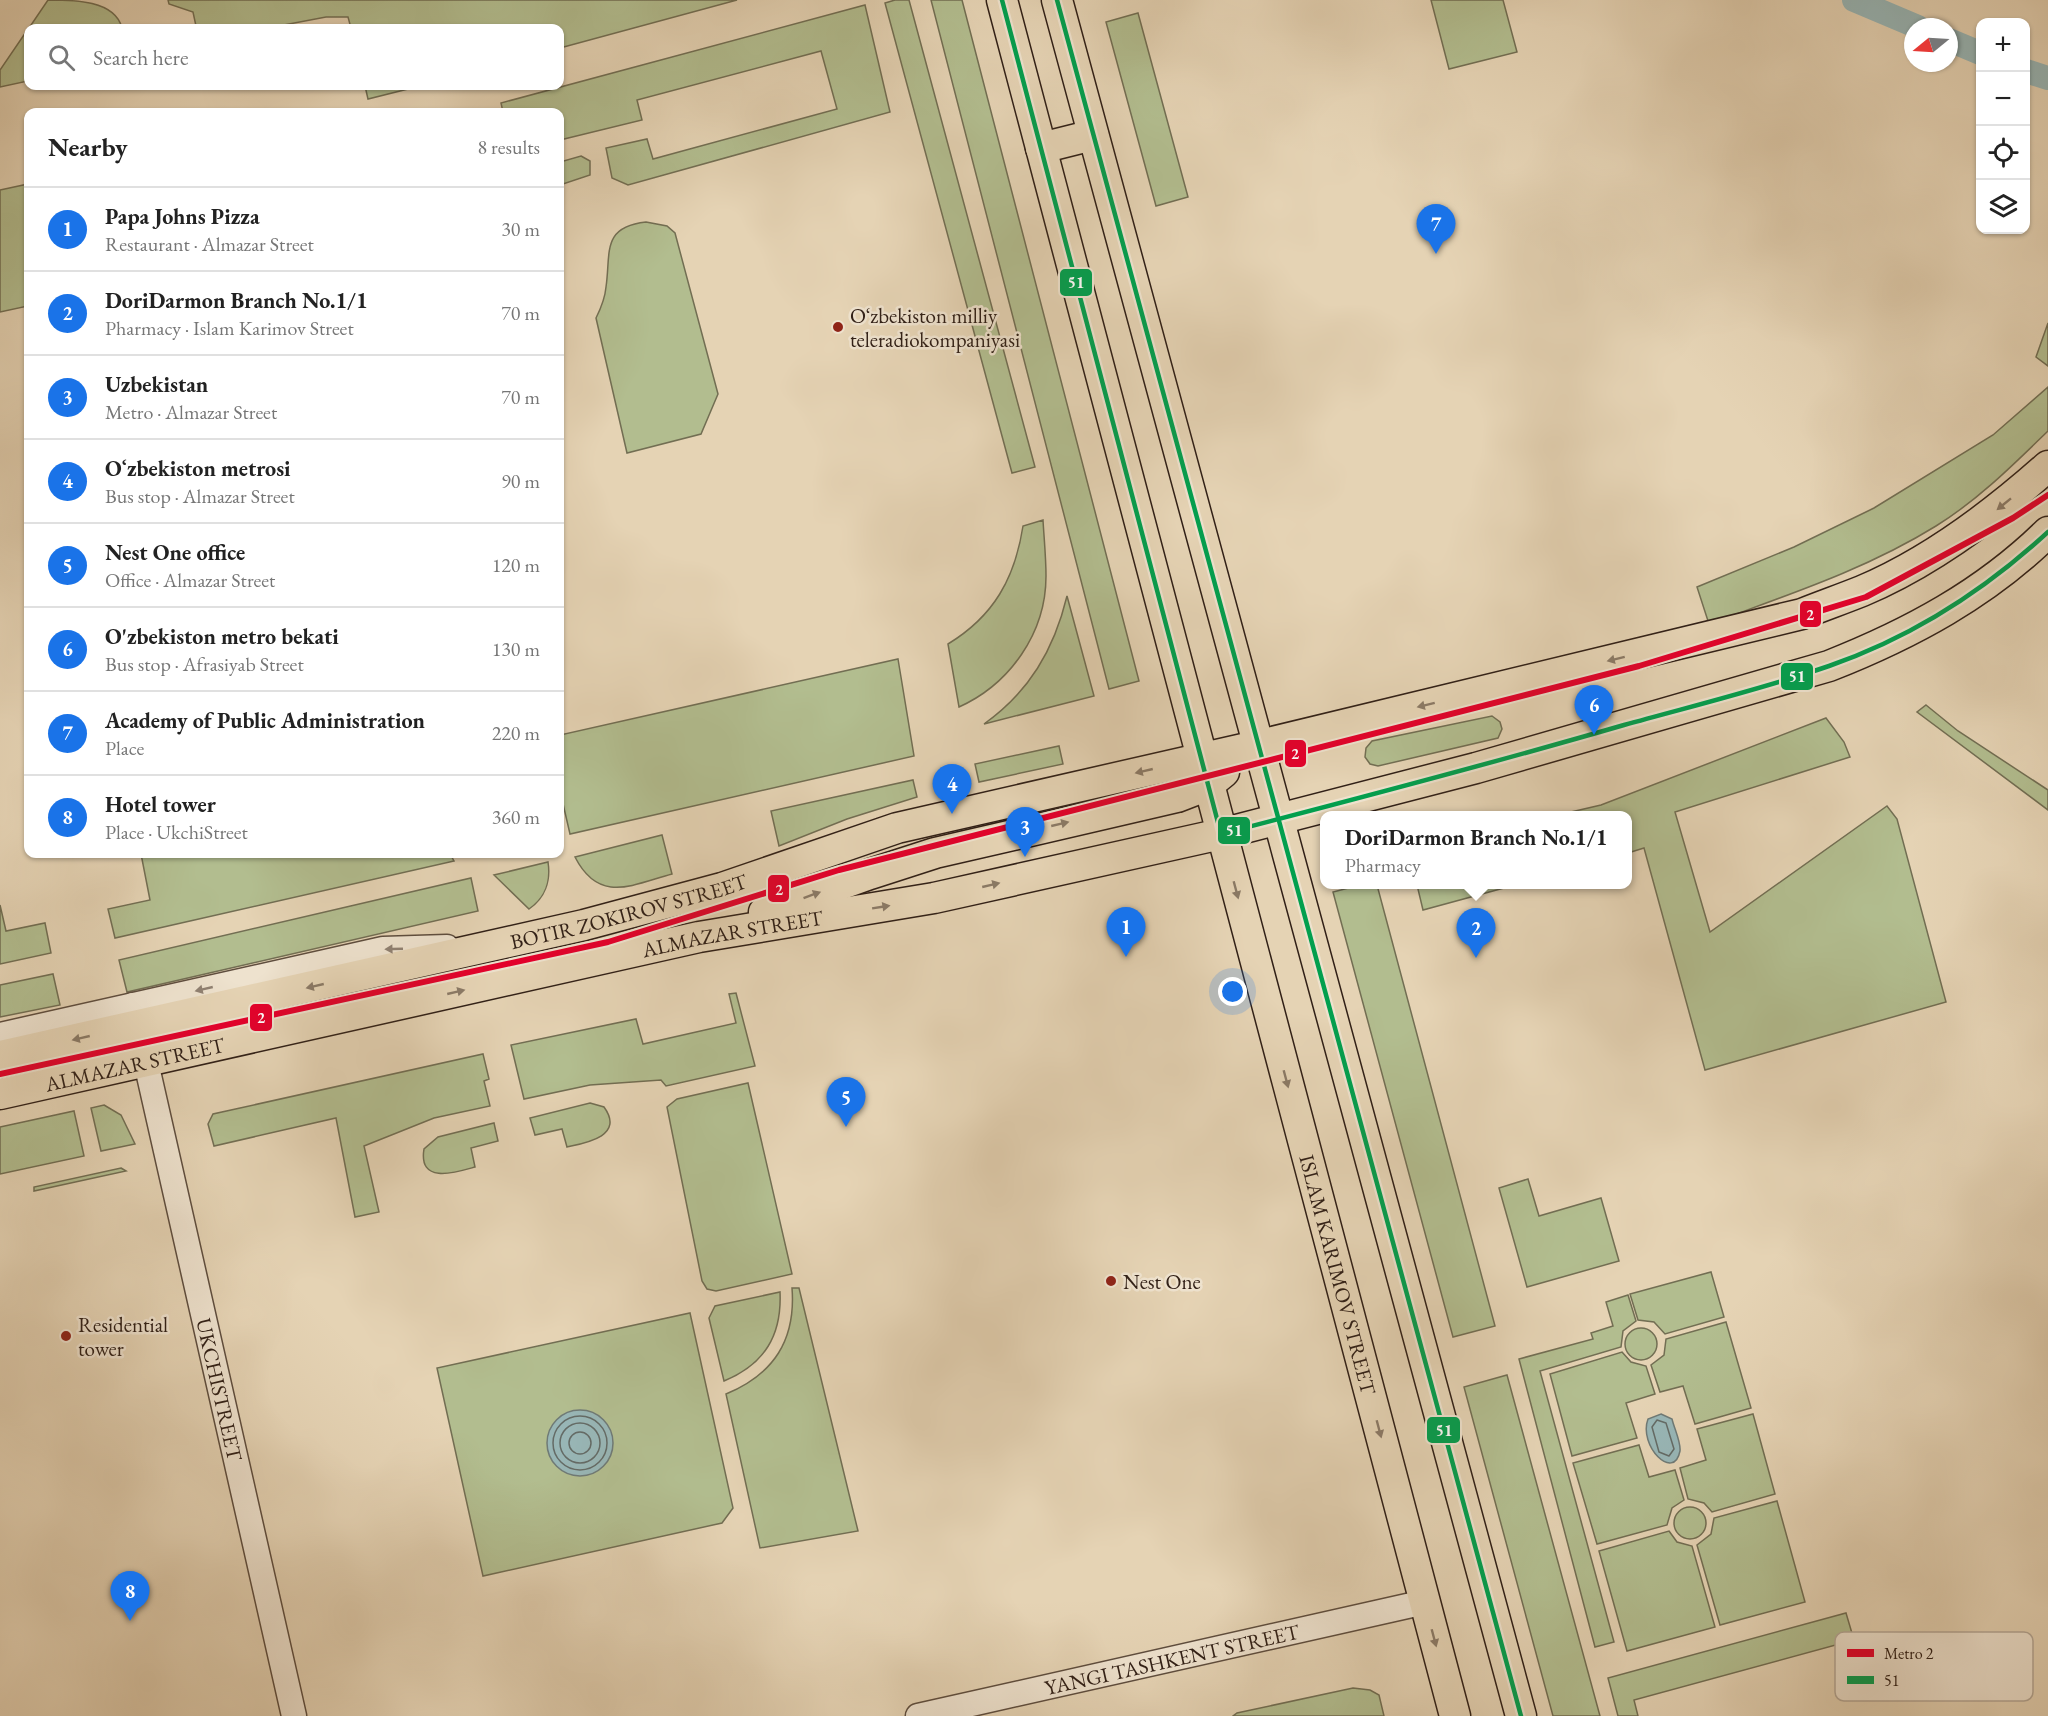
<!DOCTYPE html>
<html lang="en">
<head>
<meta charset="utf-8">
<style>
	:root { --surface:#fff; --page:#f2f2f2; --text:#222; --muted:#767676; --line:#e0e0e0; --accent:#1a73e8 }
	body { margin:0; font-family:"EB Garamond",serif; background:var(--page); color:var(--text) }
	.controls { position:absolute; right:18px; top:18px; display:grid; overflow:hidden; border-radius:12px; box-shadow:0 2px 4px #0004 }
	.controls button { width:54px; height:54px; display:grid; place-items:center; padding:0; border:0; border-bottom:2px solid var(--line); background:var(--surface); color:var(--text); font:30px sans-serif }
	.compass { position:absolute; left:1904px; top:18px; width:54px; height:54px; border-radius:50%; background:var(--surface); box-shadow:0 2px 4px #0004; rotate:252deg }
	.you { position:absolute; left:1233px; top:992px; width:21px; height:21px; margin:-15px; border:4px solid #fff; border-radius:50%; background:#1a73e8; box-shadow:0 0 0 9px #1a73e833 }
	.badge { display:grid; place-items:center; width:39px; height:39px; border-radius:50%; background:var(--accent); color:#fff; font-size:20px; font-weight:700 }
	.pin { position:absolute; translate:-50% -50px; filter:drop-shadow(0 2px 3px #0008) }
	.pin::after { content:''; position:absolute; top:32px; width:21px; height:18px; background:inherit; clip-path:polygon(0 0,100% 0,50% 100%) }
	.popup { position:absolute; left:1320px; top:811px; width:312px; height:78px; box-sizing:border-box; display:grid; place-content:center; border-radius:12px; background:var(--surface); filter:drop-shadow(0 2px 4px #0005); font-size:20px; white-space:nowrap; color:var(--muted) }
	.popup b { font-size:22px; color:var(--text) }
	.popup::after { content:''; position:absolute; left:50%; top:100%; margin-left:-12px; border:12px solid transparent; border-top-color:var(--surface) }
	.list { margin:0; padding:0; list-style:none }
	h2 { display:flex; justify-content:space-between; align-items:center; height:78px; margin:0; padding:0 24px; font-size:26px }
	h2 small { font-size:20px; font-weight:400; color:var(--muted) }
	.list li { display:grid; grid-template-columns:39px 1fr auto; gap:18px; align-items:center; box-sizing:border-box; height:84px; padding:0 24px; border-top:2px solid var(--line) }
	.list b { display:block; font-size:22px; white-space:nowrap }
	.list p { margin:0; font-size:20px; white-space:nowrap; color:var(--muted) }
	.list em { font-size:20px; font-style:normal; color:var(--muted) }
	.icon { flex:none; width:33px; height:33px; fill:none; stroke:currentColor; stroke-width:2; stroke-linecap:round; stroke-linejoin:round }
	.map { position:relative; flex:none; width:2048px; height:1716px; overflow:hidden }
	.search { position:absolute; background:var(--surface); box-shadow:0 2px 4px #0004; left:24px; top:24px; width:540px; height:66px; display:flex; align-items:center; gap:15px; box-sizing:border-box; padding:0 21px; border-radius:12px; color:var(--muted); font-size:22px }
	.panel { position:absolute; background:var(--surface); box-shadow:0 2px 4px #0004; left:24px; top:108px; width:540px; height:750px; border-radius:12px }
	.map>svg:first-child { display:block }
	.green { fill:#b2bd8f; stroke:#726e53; stroke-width:1.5 }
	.water { fill:#98b6b6; stroke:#6f7a76; stroke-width:1.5 }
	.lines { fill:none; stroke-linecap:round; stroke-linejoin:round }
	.shore { stroke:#646b66; stroke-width:1.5 }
	.canal { stroke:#98b6b6; stroke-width:24 }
	.minor-casing { stroke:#5e4d3e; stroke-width:27 }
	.major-casing { stroke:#312017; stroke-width:33 }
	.minor { stroke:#eee2ce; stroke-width:24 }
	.major { stroke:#e5d3b4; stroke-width:30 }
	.bus-1-casing { stroke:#eee2ce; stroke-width:9 }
	.bus-1 { stroke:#029f4e; stroke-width:4.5 }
	.metro-1-casing { stroke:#eee2ce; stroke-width:10 }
	.metro-1 { stroke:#e4002b; stroke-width:6 }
	.oneway { fill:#8b7a66 }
	.oneway2 { fill:#908172 }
	.poi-dot { fill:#8f2418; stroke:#eee2ce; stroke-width:2 }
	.labels { text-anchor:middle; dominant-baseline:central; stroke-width:5; stroke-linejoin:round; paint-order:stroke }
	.poi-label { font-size:21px; fill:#312017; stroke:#eee2ce; text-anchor:start }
	.street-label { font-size:21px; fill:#312017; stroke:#eee2ce }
	.key { fill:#eee2ce; stroke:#b5a897; stroke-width:1.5 }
	.key-label { font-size:16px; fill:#312017 }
	.line-badge { stroke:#eee2ce; stroke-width:2 }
	.badge-label { font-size:16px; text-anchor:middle; font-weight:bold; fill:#fff }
</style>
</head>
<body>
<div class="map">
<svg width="2048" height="1716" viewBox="0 0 2048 1716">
	<rect width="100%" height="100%" fill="#e5d3b4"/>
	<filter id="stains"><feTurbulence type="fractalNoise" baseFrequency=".00333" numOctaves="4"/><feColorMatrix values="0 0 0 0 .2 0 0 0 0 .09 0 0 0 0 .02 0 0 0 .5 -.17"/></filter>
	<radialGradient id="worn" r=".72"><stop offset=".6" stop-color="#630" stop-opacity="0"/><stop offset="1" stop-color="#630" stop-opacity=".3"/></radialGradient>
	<path class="green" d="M48 0C74 0 115 0 122 28H29Z
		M168 0H737L560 48V28H351L348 17H326L268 28H186L196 26 193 12 169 4Z
		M895 0H909L1035 467 1012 473 885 3Z
		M931 0H962L1139 681 1109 689Z
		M1431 0H1503L1517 52 1449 69Z
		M865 5 890 112 628 185 612 178 606 148 647 139 653 159 837 109 821 51 637 100 642 120 560 140V112H503L501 103Z
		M1138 13 1188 197 1156 206 1106 22Z
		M28 29V81L0 87V70Z
		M365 86H420L368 99Z
		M581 156 590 161V175L560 185V162Z
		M28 184V306L0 312V190Z
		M646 222 667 226 675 233 718 394 701 434 627 453 596 318C601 308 605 299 606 287 611 253 601 227 646 222Z
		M2048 323V366L2036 357Z
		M2048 387V431C2013 465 1978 500 1936 526 1865 570 1787 595 1709 624L1697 587 1794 547 1874 508 1993 435Z
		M1043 520C1044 538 1046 557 1046 576 1046 633 1010 684 959 707L948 644C994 616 1015 578 1023 526Z
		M1067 596 1094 696 984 724C1029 692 1054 650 1067 596Z
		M898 659 914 756 570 834 560 791V735Z
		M1926 705 1958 731 2048 790V810L1917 712Z
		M1492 716 1500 722 1502 729 1498 738 1378 766 1370 764 1365 757 1366 748 1372 741Z
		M1826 718 1844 742 1850 757 1675 812 1710 932 1887 806 1897 819 1946 1002 1705 1070 1644 848 1628 853V816L1558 815 1601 805Z
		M1059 746 1063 764 979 782 975 764Z
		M913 780 917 797 847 819 779 846 771 811Z
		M662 835 672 874C632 885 599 904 575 857Z
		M141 854H450L454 861 115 938 108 909 150 900Z
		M548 862C551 881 545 898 529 909L494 875Z
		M471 878 478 911 127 992 119 960Z
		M1360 885H1377L1495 1326 1453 1337 1333 892Z
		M1417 885V884L1515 885 1423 910Z
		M0 905 6 931 45 923 51 953 0 964Z
		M53 974 60 1005 0 1017V985Z
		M736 993 755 1066 666 1086 661 1080 590 1085 524 1099 511 1045 636 1019 643 1044 736 1023 729 994Z
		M483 1054 489 1079 484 1081 490 1106 434 1118 364 1146 379 1212 355 1217 336 1118 214 1146 208 1124 213 1114Z
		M748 1083 792 1274 716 1291 707 1289 702 1281 667 1107 677 1099Z
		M590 1103 604 1107C625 1136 586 1143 567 1147L562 1129 535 1135 530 1118Z
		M104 1105 121 1115 135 1144 101 1151 91 1108Z
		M74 1111 84 1156 0 1174V1127Z
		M494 1123 498 1141 471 1148 475 1167C457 1172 418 1185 424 1149L438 1137Z
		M121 1168 126 1171 34 1191V1187Z
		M1528 1179 1539 1216 1601 1198 1619 1261 1527 1287 1499 1188Z
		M1711 1272 1724 1317 1665 1334 1654 1322 1638 1320 1630 1294Z
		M792 1288H799L858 1531 760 1548 726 1394C774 1374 796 1340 792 1288Z
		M780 1292C782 1335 765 1364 724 1381L709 1318 715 1306Z
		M1628 1295 1636 1321 1623 1331 1621 1347 1540 1371 1614 1642 1595 1647 1519 1359 1593 1339 1591 1333 1613 1326 1606 1302Z
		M690 1313 733 1508 722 1523 483 1576 437 1368Z
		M1726 1322 1751 1408 1695 1424 1683 1386 1660 1392 1651 1365 1664 1355 1666 1339Z
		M1625 1344a16 16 0 1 1 32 0a16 16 0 1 1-32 0Z
		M1622 1352 1631 1362 1646 1366 1655 1394 1626 1403 1637 1438 1572 1456 1550 1374Z
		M1507 1375 1600 1716H1553L1464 1387Z
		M1753 1414 1775 1494 1712 1512 1704 1503 1688 1499 1680 1468 1706 1460 1697 1429Z
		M1639 1445 1649 1477 1675 1470 1684 1500 1672 1508 1667 1525 1597 1544 1573 1463Z
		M1777 1501 1805 1602 1720 1625 1697 1545 1711 1534 1714 1518Z
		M1674 1523a16 16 0 1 1 32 0a16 16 0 1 1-32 0Z
		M1669 1531 1677 1542 1692 1546 1715 1627 1627 1651 1599 1551Z
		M1846 1613 1854 1640 1634 1700 1638 1716H1618L1608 1678Z
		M1353 1688 1370 1690 1379 1695 1384 1716H1233L1237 1713Z"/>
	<path class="water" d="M547 1443a33 33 0 1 1 66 0a33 33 0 1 1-66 0Z
		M1661 1414 1672 1419C1674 1428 1681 1442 1680 1451 1674 1482 1638 1446 1648 1419Z"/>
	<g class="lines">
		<path class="shore" d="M553 1443a27 27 0 1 1 54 0a27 27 0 1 1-54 0Z
			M1657 1420 1666 1423 1674 1449 1669 1456 1659 1452 1652 1427Z
			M560 1443a20 20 0 1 1 40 0a20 20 0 1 1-40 0Z
			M569 1443a11 11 0 1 1 22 0a11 11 0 1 1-22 0Z"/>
		<path class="canal" d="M1854 0 1918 27
			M1949 40 1980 53
			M2026 71 2048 78"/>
		<g class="minor-casing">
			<g id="minor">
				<path id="s1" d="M133 1005 294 1716"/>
				<path d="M0 1035 383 949 447 947"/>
				<path id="s2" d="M918 1716 1425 1602"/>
			</g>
		</g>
		<g class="major-casing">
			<g id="major">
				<path id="s3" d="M1002 0 1455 1716"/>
				<path d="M1057 0 1521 1716"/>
				<path d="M1041 148 1093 135"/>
				<path d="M764 912 870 874 935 853 1177 797 1208 785 1224 772"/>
				<path id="s4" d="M0 1056 584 925 722 888 897 828 1260 745 1802 614C1822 606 1842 599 1862 591 1931 562 1993 515 2048 466"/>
				<path id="s5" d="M0 1094 699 937 934 898 1221 834 1476 768 1829 666C1910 634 1985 594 2048 532"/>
			</g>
		</g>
		<use href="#minor" class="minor"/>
		<use href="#major" class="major"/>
		<g class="bus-1-casing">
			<path id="bus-1" d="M1002 0 1221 834C1356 799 1490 764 1624 725 1692 706 1762 689 1829 666 1910 638 1985 590 2048 532
				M1057 0 1521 1716"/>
		</g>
		<use href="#bus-1" class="bus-1"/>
		<g class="metro-1-casing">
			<path id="metro-1" d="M0 1074 608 942 839 870 1639 666 1866 597 2013 518 2048 495"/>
		</g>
		<use href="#metro-1" class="metro-1"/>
	</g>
	<defs><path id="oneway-solid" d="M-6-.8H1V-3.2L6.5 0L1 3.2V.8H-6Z" transform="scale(1.5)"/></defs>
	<g class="oneway">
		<use href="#oneway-solid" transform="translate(2004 504) rotate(141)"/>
		<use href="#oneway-solid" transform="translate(1616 659) rotate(166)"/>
		<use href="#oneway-solid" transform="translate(1426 705) rotate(166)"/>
		<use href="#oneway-solid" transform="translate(1144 771) rotate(167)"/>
		<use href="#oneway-solid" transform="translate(1060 824) rotate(-13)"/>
		<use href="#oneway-solid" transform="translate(991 885) rotate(-13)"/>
		<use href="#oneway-solid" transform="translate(1236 890) rotate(75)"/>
		<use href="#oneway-solid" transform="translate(812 895) rotate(-20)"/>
		<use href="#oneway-solid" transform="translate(881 907) rotate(-9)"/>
		<use href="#oneway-solid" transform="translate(315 986) rotate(167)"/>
		<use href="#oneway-solid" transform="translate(456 992) rotate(-13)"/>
		<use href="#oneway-solid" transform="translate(81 1038) rotate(167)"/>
		<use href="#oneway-solid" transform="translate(1286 1079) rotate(75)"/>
		<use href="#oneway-solid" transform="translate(1379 1429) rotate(75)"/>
		<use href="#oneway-solid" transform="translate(1434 1638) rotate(75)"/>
	</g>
	<g class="oneway2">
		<use href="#oneway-solid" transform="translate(394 949) rotate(178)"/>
		<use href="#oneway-solid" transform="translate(204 989) rotate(167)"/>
	</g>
	<g class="poi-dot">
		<circle cx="838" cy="327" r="6"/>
		<circle cx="1111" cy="1281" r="6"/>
		<circle cx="66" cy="1336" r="6"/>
	</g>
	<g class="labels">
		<g class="poi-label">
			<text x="850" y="315">Oʻzbekiston milliy<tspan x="850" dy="24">teleradiokompaniyasi</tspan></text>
			<text x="1123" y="1281">Nest One</text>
			<text x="78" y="1324">Residential<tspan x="78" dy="24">tower</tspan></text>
		</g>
		<g class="street-label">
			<text stroke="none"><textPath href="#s4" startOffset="645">BOTIR ZOKIROV STREET</textPath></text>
			<text stroke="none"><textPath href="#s5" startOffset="750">ALMAZAR STREET</textPath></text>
			<text stroke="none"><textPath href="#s5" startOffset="138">ALMAZAR STREET</textPath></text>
			<text stroke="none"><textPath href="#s3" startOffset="1318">ISLAM KARIMOV STREET</textPath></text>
			<text stroke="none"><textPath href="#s1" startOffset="394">UKCHISTREET</textPath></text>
			<text stroke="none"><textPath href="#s2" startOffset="260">YANGI TASHKENT STREET</textPath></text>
		</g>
	</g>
	<rect x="1835" y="1632" width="198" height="69" rx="9" class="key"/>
	<rect x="1847" y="1649" width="27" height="8" fill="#e4002b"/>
	<rect x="1847" y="1676" width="27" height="8" fill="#029f4e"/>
	<g class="key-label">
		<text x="1884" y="1659">Metro 2</text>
		<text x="1884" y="1686">51</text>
	</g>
	<g class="line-badge">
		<rect x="1059" y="268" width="34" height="29" rx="6" fill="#029f4e"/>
		<rect x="1799" y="600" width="23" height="28" rx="6" fill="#e4002b"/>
		<rect x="1780" y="662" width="34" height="29" rx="6" fill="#029f4e"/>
		<rect x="1284" y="739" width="23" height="29" rx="6" fill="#e4002b"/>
		<rect x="1217" y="816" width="34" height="29" rx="6" fill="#029f4e"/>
		<rect x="767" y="874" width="23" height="29" rx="6" fill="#e4002b"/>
		<rect x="249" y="1003" width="24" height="29" rx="6" fill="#e4002b"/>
		<rect x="1426" y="1416" width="35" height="28" rx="6" fill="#029f4e"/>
	</g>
	<g class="badge-label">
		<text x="1076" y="288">51</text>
		<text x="1810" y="620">2</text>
		<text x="1797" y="682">51</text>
		<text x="1295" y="759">2</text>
		<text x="1234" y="836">51</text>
		<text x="779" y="895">2</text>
		<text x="261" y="1023">2</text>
		<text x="1444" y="1436">51</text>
	</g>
	<rect width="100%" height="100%" filter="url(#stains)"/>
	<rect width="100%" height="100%" fill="url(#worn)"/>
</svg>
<div class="controls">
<button>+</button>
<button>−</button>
<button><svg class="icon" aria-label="locate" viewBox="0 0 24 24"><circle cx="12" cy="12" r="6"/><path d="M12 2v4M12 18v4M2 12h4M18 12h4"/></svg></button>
<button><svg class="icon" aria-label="layers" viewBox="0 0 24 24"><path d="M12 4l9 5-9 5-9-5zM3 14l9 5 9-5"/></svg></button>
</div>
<svg class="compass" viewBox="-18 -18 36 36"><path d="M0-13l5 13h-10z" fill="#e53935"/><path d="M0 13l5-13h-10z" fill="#767676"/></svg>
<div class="you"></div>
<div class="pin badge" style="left:1126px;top:957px">1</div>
<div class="pin badge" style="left:1476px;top:958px">2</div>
<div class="popup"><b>DoriDarmon Branch No.1/1</b>Pharmacy</div>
<div class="pin badge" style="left:1025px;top:857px">3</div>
<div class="pin badge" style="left:952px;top:814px">4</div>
<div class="pin badge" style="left:846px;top:1127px">5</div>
<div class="pin badge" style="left:1594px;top:735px">6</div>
<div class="pin badge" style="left:1436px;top:254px">7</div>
<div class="pin badge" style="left:130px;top:1621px">8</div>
<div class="search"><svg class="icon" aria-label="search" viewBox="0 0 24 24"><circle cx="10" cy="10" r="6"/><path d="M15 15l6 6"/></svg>Search here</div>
<section class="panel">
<h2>Nearby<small>8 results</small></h2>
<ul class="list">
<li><span class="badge">1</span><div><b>Papa Johns Pizza</b><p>Restaurant · Almazar Street</p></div><em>30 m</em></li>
<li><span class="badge">2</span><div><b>DoriDarmon Branch No.1/1</b><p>Pharmacy · Islam Karimov Street</p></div><em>70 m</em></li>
<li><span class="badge">3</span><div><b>Uzbekistan</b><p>Metro · Almazar Street</p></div><em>70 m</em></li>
<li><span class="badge">4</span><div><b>Oʻzbekiston metrosi</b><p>Bus stop · Almazar Street</p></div><em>90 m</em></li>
<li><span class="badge">5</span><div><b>Nest One office</b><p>Office · Almazar Street</p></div><em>120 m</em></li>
<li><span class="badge">6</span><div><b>O'zbekiston metro bekati</b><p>Bus stop · Afrasiyab Street</p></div><em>130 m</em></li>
<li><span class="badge">7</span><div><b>Academy of Public Administration</b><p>Place</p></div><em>220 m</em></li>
<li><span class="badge">8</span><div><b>Hotel tower</b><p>Place · UkchiStreet</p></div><em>360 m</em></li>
</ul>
</section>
</div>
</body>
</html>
